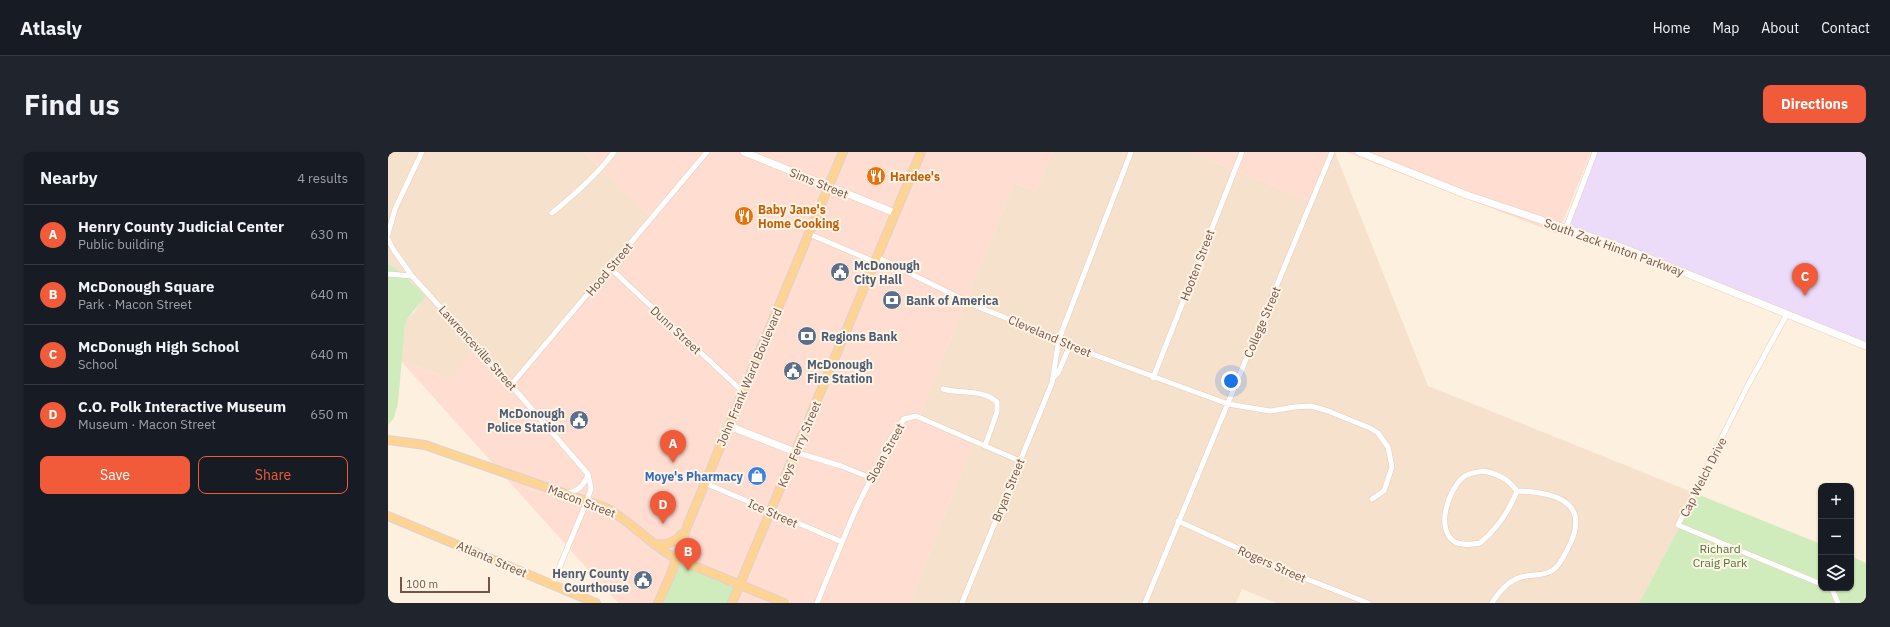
<!DOCTYPE html>
<html lang="en">
<head>
<meta charset="utf-8">
<style>
	:root { --surface:#171b24; --page:#20242c; --text:#f1f3f6; --muted:#9ea1a6; --line:#363941; --accent:#f15b39 }
	body { margin:0; font-family:"IBM Plex Sans",sans-serif; background:var(--page); color:var(--text) }
	.controls { position:absolute; right:12px; bottom:12px; display:grid; overflow:hidden; border-radius:8px; box-shadow:0 1px 3px #0004 }
	.controls button { width:36px; height:36px; display:grid; place-items:center; padding:0; border:0; border-bottom:1px solid var(--line); background:var(--surface); color:var(--text); font:20px sans-serif }
	.scale { position:absolute; left:12px; bottom:10px; width:90px; box-sizing:border-box; padding-left:4px; border:2px solid #755445; border-top:0; font-size:11px; line-height:14px; white-space:nowrap; color:#755445; -webkit-text-stroke:3px #fff4e6; paint-order:stroke }
	.you { position:absolute; left:843px; top:229px; width:14px; height:14px; margin:-10px; border:3px solid #fff; border-radius:50%; background:#1a73e8; box-shadow:0 0 0 6px #1a73e833 }
	.badge { display:grid; place-items:center; width:26px; height:26px; border-radius:50%; background:var(--accent); color:#fff; font-size:13px; font-weight:700 }
	.pin { position:absolute; translate:-50% -33px; filter:drop-shadow(0 1px 2px #0008) }
	.pin::after { content:''; position:absolute; top:21px; width:14px; height:12px; background:inherit; clip-path:polygon(0 0,100% 0,50% 100%) }
	.list { margin:0; padding:0; list-style:none }
	h2 { display:flex; justify-content:space-between; align-items:center; height:52px; margin:0; padding:0 16px; font-size:17px }
	h2 small { font-size:13px; font-weight:400; color:var(--muted) }
	.list li { display:grid; grid-template-columns:26px 1fr auto; gap:12px; align-items:center; box-sizing:border-box; height:60px; padding:0 16px; border-top:1px solid var(--line) }
	.list b { display:block; font-size:15px; white-space:nowrap }
	.list p { margin:0; font-size:13px; white-space:nowrap; color:var(--muted) }
	.list em { font-size:13px; font-style:normal; color:var(--muted) }
	.actions { display:flex; gap:8px; padding:12px 16px }
	.actions a { flex:1; padding:9px 0; border:1px solid var(--accent); border-radius:8px; text-align:center; font-size:14px; color:var(--accent) }
	.actions .main { background:var(--accent); color:#fff }
	.icon { flex:none; width:22px; height:22px; fill:none; stroke:currentColor; stroke-width:2; stroke-linecap:round; stroke-linejoin:round }
	.map { position:relative; flex:none; width:1478px; height:451px; overflow:hidden; border-radius:8px }
	header { display:flex; align-items:center; gap:24px; box-sizing:border-box; height:56px; padding:0 20px; background:var(--surface); border-bottom:1px solid var(--line) }
	header strong { font-size:19px }
	nav { display:flex; gap:22px; margin-inline-start:auto; font-size:14px }
	.intro { display:flex; align-items:center; justify-content:space-between; box-sizing:border-box; height:96px; padding:0 24px }
	h1 { margin:0; font-size:28px }
	.button { padding:10px 18px; border-radius:8px; background:var(--accent); color:#fff; font-size:14px; font-weight:700 }
	main { display:flex; gap:24px; padding:0 24px }
	aside { flex:1; background:var(--surface); border-radius:8px; box-shadow:0 1px 3px #0004 }
	.map>svg:first-child { display:block }
	.residential { fill:#f6e1cc }
	.commercial { fill:#ffddd1 }
	.education { fill:#eddbfa }
	.green { fill:#d1ecbc }
	.lines { fill:none; stroke-linecap:round; stroke-linejoin:round }
	.street-casing { stroke:#e4cdbd; stroke-width:6 }
	.secondary-casing { stroke:#eaceb9; stroke-width:8 }
	.primary-casing { stroke:#dbd3cf; stroke-width:10 }
	.street { stroke:#fff; stroke-width:5 }
	.secondary { stroke:#fff; stroke-width:7 }
	.primary { stroke:#ffd394; stroke-width:8 }
	.labels { text-anchor:middle; dominant-baseline:central; stroke-width:4; stroke-linejoin:round; paint-order:stroke }
	.food-label { font-size:12px; font-weight:bold; fill:#c56008; stroke:#fff4e6; text-anchor:start }
	.street-label { font-size:12px; fill:#755445; stroke:#fff4e6 }
	.service-label { font-size:12px; font-weight:bold; fill:#4e5e75; stroke:#fff4e6; text-anchor:start }
	.shop-label { font-size:12px; font-weight:bold; fill:#366cbe; stroke:#fff4e6; text-anchor:end }
	.park-label { font-size:12px; fill:#4e763a; stroke:#fff4e6 }
</style>
</head>
<body>
<header>
<strong>Atlasly</strong>
<nav><a>Home</a><a>Map</a><a>About</a><a>Contact</a></nav>
</header>
<div class="intro"><h1>Find us</h1><a class="button">Directions</a></div>
<main>
<aside>
<h2>Nearby<small>4 results</small></h2>
<ul class="list">
<li><span class="badge">A</span><div><b>Henry County Judicial Center</b><p>Public building</p></div><em>630 m</em></li>
<li><span class="badge">B</span><div><b>McDonough Square</b><p>Park · Macon Street</p></div><em>640 m</em></li>
<li><span class="badge">C</span><div><b>McDonugh High School</b><p>School</p></div><em>640 m</em></li>
<li><span class="badge">D</span><div><b>C.O. Polk Interactive Museum</b><p>Museum · Macon Street</p></div><em>650 m</em></li>
</ul>
<div class="actions"><a class="main">Save</a><a>Share</a></div>
</aside>
<div class="map">
<svg width="1478" height="451" viewBox="0 0 1478 451">
	<rect width="100%" height="100%" fill="#fef0de"/>
	<path class="residential" d="M0 0H196L265 68 126 228 64 227 13 209 17 173 20 166 26 161 37 143 10 118 0 112Z
		M665 0H802L924 50 943 0H947L1040 234 1309 342 1251 451H888L854 437 848 451H522L586 288 531 265 626 31 648 40Z"/>
	<path class="commercial" d="M196 0H665L648 40 626 31 531 265 586 288 522 451H230L13 209 64 227 88 191 125 228 265 68Z
		M802 0H943L924 50Z
		M958 0H1203L1170 82Z"/>
	<path class="education" d="M1209 0H1478V193L1178 76Z"/>
	<path class="green" d="M0 112 10 118 37 143V145L20 166 17 173 10 251 6 266 0 273Z
		M1309 342 1433 392V436H1463V404L1478 411V451H1251Z
		M287 406 351 432 344 451H267Z"/>
	<g class="lines">
		<g class="street-casing">
			<path id="street" d="M164 61C186 43 209 23 226 0
				M1178 76 1207 0
				M0 82 7 57 34 0
				M421 82 487 110
				M0 87 5 97 24 124 123 233 200 322 203 336 199 349 164 433
				M489 105 588 154 671 187 704 202 840 252 882 259 907 255 923 254 940 259 982 276 990 281 1000 295 1004 315 996 339 984 347
				M222 116 355 240
				M0 122 24 124
				M1399 162 1359 235 1290 373 1433 432
				M666 225 670 221 682 193
				M765 226 854 0
				M123 233 319 0
				M555 237C572 242 595 237 609 250V260L597 294
				M407 300 453 314 483 326
				M1095 319C1110 322 1119 326 1129 339 1121 359 1109 377 1092 391 1084 392 1075 394 1067 390 1046 377 1061 335 1077 324 1081 321 1090 320 1095 319Z
				M317 331 454 390
				M179 341C191 339 195 334 200 323
				M790 369 911 424 980 451
				M1442 436 1444 437 1450 451
				M429 451 467 359 503 286 516 267 528 264 632 309
				M574 451 664 231 671 187 743 0
				M757 451 944 0
				M1104 451C1112 438 1123 426 1138 424 1148 422 1156 424 1165 418 1172 414 1178 400 1182 392 1203 348 1163 340 1129 339"/>
		</g>
		<g class="secondary-casing">
			<path id="secondary" d="M356 0 507 61
				M971 0 1079 43 1233 95 1478 194
				M341 274 407 300"/>
		</g>
		<g class="primary-casing">
			<path id="primary" d="M0 288 37 293 218 356C244 370 262 392 287 406L396 451
				M0 364 208 451
				M268 392C279 394 287 390 294 382
				M270 451 283 422 300 372 455 0
				M344 451 533 0"/>
		</g>
		<use href="#street" class="street"/>
		<use href="#secondary" class="secondary"/>
		<use href="#primary" class="primary"/>
	</g>
	<defs>
		<g id="restaurant-disc" transform="scale(1)"><circle r="9.5" fill="#e8710a" stroke="#fff4e6"/><path d="M-5-6h1v4h1v-4h1v4h1v-4h1v5L-1.5 .5V6h-2V.5L-5-1ZM5-6V6H3V1.5H1.5Q1.5-4 5-6Z" fill="#fff"/></g>
		<g id="civic-disc" transform="scale(1)"><circle r="9.5" fill="#5c6f8a" stroke="#fff4e6"/><path d="M-.6-6.5H3V-4.5H.6V-3L4-1V1h2V6H-6V1h2V-1L-.6-3ZM-1.2 2.5V6h2.4V2.5Z" fill="#fff"/></g>
		<g id="bank-disc" transform="scale(1)"><circle r="9.5" fill="#5c6f8a" stroke="#fff4e6"/><path d="M-6-4H6V4H-6ZM0-2.3a2.3 2.3 0 1 0 0 4.6a2.3 2.3 0 1 0 0-4.6Z" fill="#fff"/></g>
		<g id="shop-disc" transform="scale(1)"><circle r="9.5" fill="#3f7fe0" stroke="#fff4e6"/><path d="M-5-2.5h2.3a2.7 3.5 0 0 1 5.4 0H5L5.5 6h-11ZM-1.5-2.5h3a1.5 2.3 0 0 0-3 0Z" fill="#fff"/></g>
	</defs>
	<g fill-rule="evenodd">
		<use href="#restaurant-disc" x="488" y="24"/>
		<use href="#restaurant-disc" x="356" y="64"/>
		<use href="#civic-disc" x="452" y="120"/>
		<use href="#bank-disc" x="504" y="148"/>
		<use href="#bank-disc" x="419" y="184"/>
		<use href="#civic-disc" x="405" y="219"/>
		<use href="#civic-disc" x="191" y="268"/>
		<use href="#shop-disc" x="369" y="324"/>
		<use href="#civic-disc" x="255" y="428"/>
	</g>
	<g class="labels">
		<g class="food-label">
			<text x="502" y="24">Hardee's</text>
			<text x="370" y="57">Baby Jane's<tspan x="370" dy="14">Home Cooking</tspan></text>
		</g>
		<g class="street-label">
			<text transform="translate(431 31) rotate(22)">Sims Street</text>
			<text transform="translate(1226 95) rotate(20)">South Zack Hinton Parkway</text>
			<text transform="translate(809 113) rotate(-69)">Hooten Street</text>
			<text transform="translate(221 117) rotate(-50)">Hood Street</text>
			<text transform="translate(874 170) rotate(-67)">College Street</text>
			<text transform="translate(288 178) rotate(43)">Dunn Street</text>
			<text transform="translate(662 184) rotate(23)">Cleveland Street</text>
			<text transform="translate(90 196) rotate(48)">Lawrenceville Street</text>
			<text transform="translate(361 225) rotate(-67)">John Frank Ward Boulevard</text>
			<text transform="translate(411 292) rotate(-67)">Keys Ferry Street</text>
			<text transform="translate(497 301) rotate(-61)">Sloan Street</text>
			<text transform="translate(1315 325) rotate(-63)">Cap Welch Drive</text>
			<text transform="translate(620 338) rotate(-68)">Bryan Street</text>
			<text transform="translate(194 349) rotate(21)">Macon Street</text>
			<text transform="translate(385 361) rotate(24)">Ice Street</text>
			<text transform="translate(104 407) rotate(23)">Atlanta Street</text>
			<text transform="translate(884 412) rotate(24)">Rogers Street</text>
		</g>
		<g class="service-label">
			<text x="466" y="113">McDonough<tspan x="466" dy="14">City Hall</tspan></text>
			<text x="518" y="148">Bank of America</text>
			<text x="433" y="184">Regions Bank</text>
			<text x="419" y="212">McDonough<tspan x="419" dy="14">Fire Station</tspan></text>
			<text x="177" y="261" text-anchor="end">McDonough<tspan x="177" dy="14">Police Station</tspan></text>
			<text x="241" y="421" text-anchor="end">Henry County<tspan x="241" dy="14">Courthouse</tspan></text>
		</g>
		<g class="shop-label">
			<text x="355" y="324">Moye's Pharmacy</text>
		</g>
		<g class="park-label">
			<text x="1332" y="396">Richard<tspan x="1332" dy="14">Craig Park</tspan></text>
		</g>
	</g>
</svg>
<div class="controls">
<button>+</button>
<button>−</button>
<button><svg class="icon" aria-label="layers" viewBox="0 0 24 24"><path d="M12 4l9 5-9 5-9-5zM3 14l9 5 9-5"/></svg></button>
</div>
<div class="scale">100 m</div>
<div class="you"></div>
<div class="pin badge" style="left:285px;top:311px">A</div>
<div class="pin badge" style="left:300px;top:419px">B</div>
<div class="pin badge" style="left:1417px;top:144px">C</div>
<div class="pin badge" style="left:275px;top:372px">D</div>
</div>
</main>
</body>
</html>
